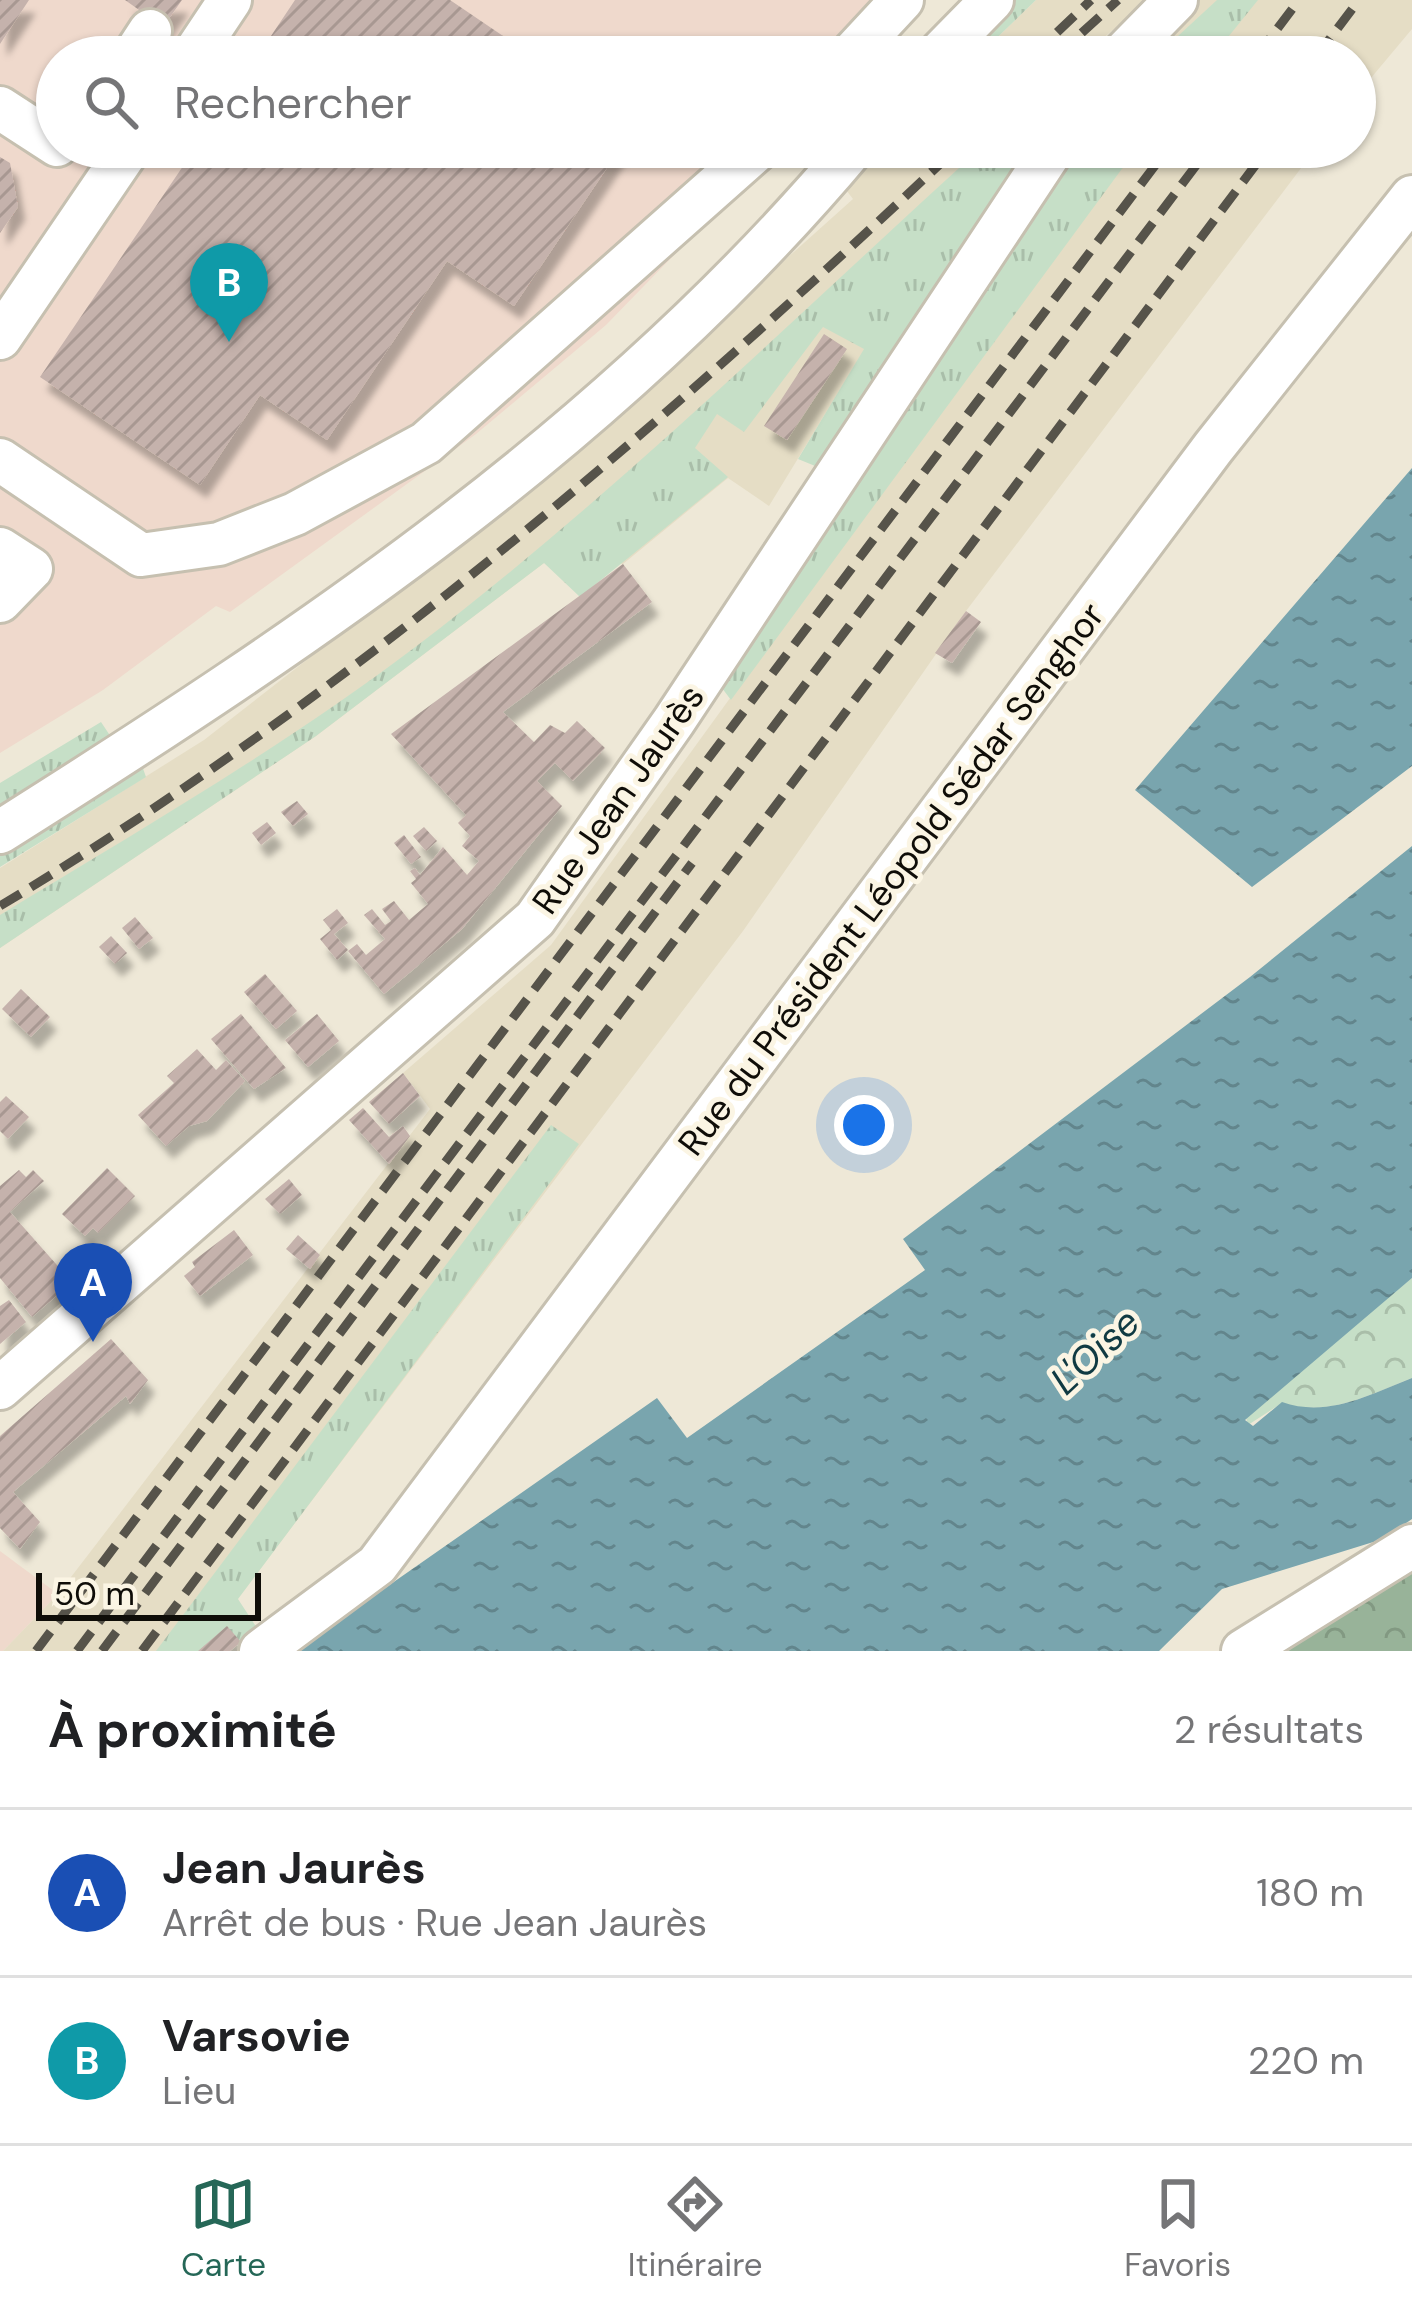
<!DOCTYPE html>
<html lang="fr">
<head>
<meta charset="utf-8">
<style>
	:root { --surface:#fff; --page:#f6f6f6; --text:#202124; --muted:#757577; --line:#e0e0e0; --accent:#256757 }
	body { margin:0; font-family:"DM Sans",sans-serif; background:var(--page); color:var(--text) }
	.scale { position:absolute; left:36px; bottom:30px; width:225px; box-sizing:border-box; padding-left:12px; border:6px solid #0f0d08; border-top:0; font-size:33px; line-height:42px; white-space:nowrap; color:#0f0d08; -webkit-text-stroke:9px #fbf5e4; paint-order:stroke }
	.you { position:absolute; left:864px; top:1125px; width:42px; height:42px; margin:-30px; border:9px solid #fff; border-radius:50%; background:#1a73e8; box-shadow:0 0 0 18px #1a73e833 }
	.badge { display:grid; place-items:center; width:78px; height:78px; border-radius:50%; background:var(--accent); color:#fff; font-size:39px; font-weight:700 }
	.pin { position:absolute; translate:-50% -99px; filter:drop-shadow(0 3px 6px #0008) }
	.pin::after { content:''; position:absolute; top:63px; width:42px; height:36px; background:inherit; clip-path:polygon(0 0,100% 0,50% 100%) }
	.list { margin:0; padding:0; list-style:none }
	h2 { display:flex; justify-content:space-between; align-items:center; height:156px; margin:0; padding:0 48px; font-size:51px }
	h2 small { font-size:39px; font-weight:400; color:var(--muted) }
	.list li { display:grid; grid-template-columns:78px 1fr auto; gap:36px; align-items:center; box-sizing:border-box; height:168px; padding:0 48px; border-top:3px solid var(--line) }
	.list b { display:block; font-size:45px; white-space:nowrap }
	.list p { margin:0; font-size:39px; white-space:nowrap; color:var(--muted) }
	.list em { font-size:39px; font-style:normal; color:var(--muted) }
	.icon { flex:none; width:66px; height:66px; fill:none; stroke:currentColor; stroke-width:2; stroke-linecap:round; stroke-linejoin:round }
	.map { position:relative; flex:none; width:1412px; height:1651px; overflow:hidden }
	.search { position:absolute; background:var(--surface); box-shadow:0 3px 9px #0004; left:36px; right:36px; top:36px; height:132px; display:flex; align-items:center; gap:30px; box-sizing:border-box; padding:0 42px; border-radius:66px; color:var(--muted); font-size:45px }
	.sheet { height:492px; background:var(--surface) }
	nav { display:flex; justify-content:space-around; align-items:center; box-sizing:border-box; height:168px; border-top:3px solid var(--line); background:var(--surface); font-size:33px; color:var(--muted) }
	nav a { display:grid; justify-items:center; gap:6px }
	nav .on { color:var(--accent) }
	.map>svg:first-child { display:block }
	.industrial { fill:#efd9cc }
	.built { fill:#e5ddc5 }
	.grass { fill:url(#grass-tufts) }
	.forest { fill:url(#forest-crowns) }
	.park { fill:url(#park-crowns) }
	.water { fill:url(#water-ripples) }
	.building { fill:url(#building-hatch); filter:url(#shadow) }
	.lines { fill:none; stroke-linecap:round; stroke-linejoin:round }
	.minor-casing { stroke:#c6c0b0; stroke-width:48 }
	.minor { stroke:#fff; stroke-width:42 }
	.rail { stroke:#56534a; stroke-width:9; stroke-dasharray:24 12; stroke-linecap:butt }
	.labels { text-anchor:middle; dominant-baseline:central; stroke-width:10; stroke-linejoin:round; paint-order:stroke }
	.street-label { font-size:36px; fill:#0f0d08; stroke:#fbf5e4 }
	.water-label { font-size:39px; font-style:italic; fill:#103a42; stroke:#fbf5e4 }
</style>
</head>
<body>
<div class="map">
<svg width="1412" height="1651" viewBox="0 0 1412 1651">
	<defs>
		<pattern id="grass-tufts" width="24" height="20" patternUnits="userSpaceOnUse" patternTransform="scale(3)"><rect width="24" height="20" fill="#c6dfc7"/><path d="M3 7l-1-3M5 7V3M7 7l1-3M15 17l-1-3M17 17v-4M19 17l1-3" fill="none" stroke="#a9bea9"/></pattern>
		<pattern id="forest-crowns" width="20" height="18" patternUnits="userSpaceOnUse" patternTransform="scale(3)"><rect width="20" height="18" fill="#98b399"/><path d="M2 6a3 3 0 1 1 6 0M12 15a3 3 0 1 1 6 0" fill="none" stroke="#829982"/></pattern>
		<pattern id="park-crowns" width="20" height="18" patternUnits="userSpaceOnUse" patternTransform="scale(3)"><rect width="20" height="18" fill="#c6dfc7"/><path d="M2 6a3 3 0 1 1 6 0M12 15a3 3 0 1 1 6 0" fill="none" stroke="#a9bea9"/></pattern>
		<pattern id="water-ripples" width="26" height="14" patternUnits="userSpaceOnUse" patternTransform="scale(3)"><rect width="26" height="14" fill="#79a5ae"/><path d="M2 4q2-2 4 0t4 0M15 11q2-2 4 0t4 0" fill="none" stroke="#62858c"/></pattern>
		<pattern id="building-hatch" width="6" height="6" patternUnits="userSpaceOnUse" patternTransform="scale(3)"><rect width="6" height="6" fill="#c5b2ac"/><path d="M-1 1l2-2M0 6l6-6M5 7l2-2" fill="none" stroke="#a89892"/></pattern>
		<filter id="shadow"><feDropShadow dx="7" dy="13" stdDeviation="3" flood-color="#0004"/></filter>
	</defs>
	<rect width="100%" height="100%" fill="#eee8d7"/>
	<path class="industrial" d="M0 0H922L867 57H57V147H779L606 325 476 434 230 612 216 606 103 690 0 753Z
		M0 1551 58 1594 3 1651H0Z"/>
	<path class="built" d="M1036 0H1412V29L1355 97V57H1161L1124 21 1080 57H977Z
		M884 147H988L769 506 728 478 623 564 544 563 316 736 0 948V868L204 740 553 468 853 199 843 186Z
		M1120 147H1317L966 611 743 931 198 1651H3L58 1594 430 1109 403 1073 551 945 1116 166Z"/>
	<path class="grass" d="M1013 0H1036L977 57 963 53Z
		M1217 0H1258L1212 57H1184L1178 36Z
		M982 147H1031L820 468 798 459 864 349 823 327 744 432 717 414 695 448 728 477 580 597 544 563 316 736 0 948V915C140 830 283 747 414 648 614 496 796 316 982 147Z
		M1081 147H1138L731 700 722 688Z
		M101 722 115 743 0 815V783Z
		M140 760 146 777 0 867V848Z
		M551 1125 579 1144 238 1599 257 1628 228 1651H156Z"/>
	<path class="forest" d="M1412 1562V1651H1288L1341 1608Z"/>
	<path class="park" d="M1412 1278V1378C1369 1395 1327 1418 1282 1403L1248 1425 1245 1414Z"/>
	<path class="water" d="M1412 468V766L1252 887 1135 790Z
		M1412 846V1278L1245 1420 1253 1426 1282 1402C1327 1418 1369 1395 1412 1378V1519L1383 1539 1222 1589 1159 1651H295L657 1398 687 1438 925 1270 903 1239 1250 977Z"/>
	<path class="building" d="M0 0H29L0 44Z
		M125 0H182L163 27Z
		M295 0H450L534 57H257Z
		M196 147H621L514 306 447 261 327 440 260 395 200 485 40 377Z
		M0 157 10 163 18 207 0 233Z
		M824 334 847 349 787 440 764 426Z
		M623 564 652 602 503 712 534 742 550 725 565 733 577 721 605 748 573 781 555 763 537 781 562 806 462 929 384 994 348 951 357 944 366 955 385 939 364 915 372 909 385 925 391 921 382 909 394 901 409 920 428 904 411 883 416 879 410 871 415 868 420 875 443 847 467 875 479 861 462 846 470 836 458 823 466 815 391 734Z
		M966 611 981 622 952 663 935 653Z
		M297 801 308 814 293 826 281 812Z
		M267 822 276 833 261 845 252 833Z
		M424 827 437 841 426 851 413 836Z
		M404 835 421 857 411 864 394 843Z
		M337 909 348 923 334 934 348 950 337 960 320 939 331 930 323 920Z
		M135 917 153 938 139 949 122 928Z
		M111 936 127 953 115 964 99 947Z
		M265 974 297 1011 276 1029 244 992Z
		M21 989 50 1017 31 1037 2 1009Z
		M241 1014 286 1068 254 1089 211 1039Z
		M317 1014 339 1041 308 1067 285 1040Z
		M197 1049 216 1070 226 1060 245 1081 207 1121 189 1126 166 1146 138 1115 174 1083 167 1076Z
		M403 1073 420 1096 389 1124 369 1102Z
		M6 1096 29 1117 8 1139 0 1131V1102Z
		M363 1108 389 1137 403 1126 410 1136 389 1164 349 1120Z
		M107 1168 135 1196 98 1233 93 1228 85 1236 62 1214Z
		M19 1170 26 1177 33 1170 44 1181 10 1212 72 1282 32 1317 0 1278V1186Z
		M289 1179 302 1195 280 1214 265 1199Z
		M234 1230 253 1255 200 1296 184 1276 195 1267 192 1262Z
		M298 1235 320 1255 310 1269 286 1249Z
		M9 1300 26 1322 0 1344V1306Z
		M111 1339 148 1380 130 1404 126 1396 13 1492 40 1522 20 1549 0 1528V1436Z
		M227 1626 241 1642 230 1651H198Z"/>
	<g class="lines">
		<g class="minor-casing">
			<path id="minor" d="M133 57 150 31
				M192 57 230 0
				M849 57 902 0
				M936 57 992 0
				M1120 57 1176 0
				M0 108 57 145
				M0 338 130 147
				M0 460 141 555 219 544 295 514 426 443 760 147
				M0 549 31 569 0 601
				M0 832C314 634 613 434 854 147
				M0 1388 535 919 674 721 1054 147
				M261 1651 377 1565 1213 448 1412 197
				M1243 1651 1412 1546"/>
		</g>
		<use href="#minor" class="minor"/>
		<path class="rail" d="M1031 57 1091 0
			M1055 57 1118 0
			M1256 57 1299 0
			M1316 57 1359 0
			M0 906C352 694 660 428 958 147
			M36 1651 1169 147
			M77 1651 1210 147
			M102 1651 692 863
			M142 1651 1269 147"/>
	</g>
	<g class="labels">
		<g class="street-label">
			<text transform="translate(618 799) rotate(-55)">Rue Jean Jaurès</text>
			<text transform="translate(891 879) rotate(-53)">Rue du Président Léopold Sédar Senghor</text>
		</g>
		<g class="water-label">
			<text transform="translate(1095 1351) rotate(-43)">L'Oise</text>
		</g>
	</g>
</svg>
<div class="scale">50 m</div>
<div class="you"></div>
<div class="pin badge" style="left:93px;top:1342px;background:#1a4fb4">A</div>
<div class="pin badge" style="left:229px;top:342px;background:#0f9aa8">B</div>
<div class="search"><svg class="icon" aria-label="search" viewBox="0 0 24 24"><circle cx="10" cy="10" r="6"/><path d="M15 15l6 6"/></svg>Rechercher</div>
</div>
<section class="sheet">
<h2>À proximité<small>2 résultats</small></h2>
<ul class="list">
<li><span class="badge" style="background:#1a4fb4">A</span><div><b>Jean Jaurès</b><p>Arrêt de bus · Rue Jean Jaurès</p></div><em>180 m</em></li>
<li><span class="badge" style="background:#0f9aa8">B</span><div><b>Varsovie</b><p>Lieu</p></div><em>220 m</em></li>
</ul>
</section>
<nav>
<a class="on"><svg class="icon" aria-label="map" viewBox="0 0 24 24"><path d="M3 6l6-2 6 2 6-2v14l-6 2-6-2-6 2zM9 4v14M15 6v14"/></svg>Carte</a>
<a><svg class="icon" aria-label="directions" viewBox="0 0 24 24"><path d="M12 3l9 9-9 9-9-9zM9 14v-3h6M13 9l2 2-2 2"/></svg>Itinéraire</a>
<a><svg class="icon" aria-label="saved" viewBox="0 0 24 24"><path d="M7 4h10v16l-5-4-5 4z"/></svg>Favoris</a>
</nav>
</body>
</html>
